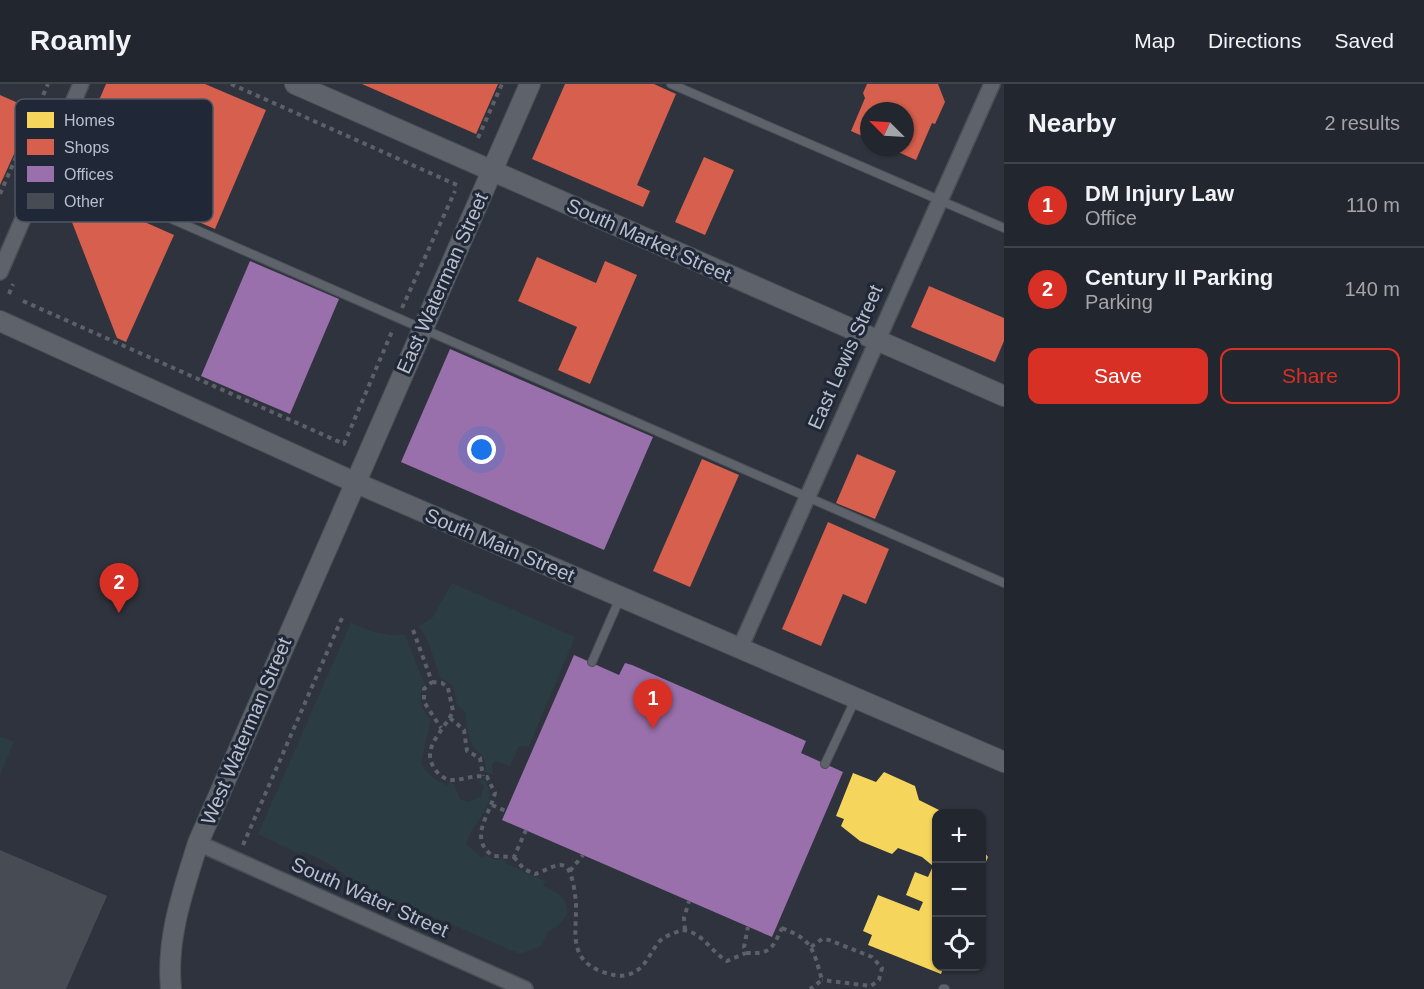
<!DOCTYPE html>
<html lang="en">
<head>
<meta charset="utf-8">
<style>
	:root { --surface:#22262e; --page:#2e323a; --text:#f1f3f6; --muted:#a2a5aa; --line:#3f434a; --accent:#d93025 }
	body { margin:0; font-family:Helvetica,sans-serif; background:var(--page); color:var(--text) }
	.controls { position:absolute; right:18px; bottom:18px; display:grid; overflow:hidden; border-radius:12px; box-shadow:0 2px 4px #0004 }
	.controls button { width:54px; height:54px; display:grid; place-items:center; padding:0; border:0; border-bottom:2px solid var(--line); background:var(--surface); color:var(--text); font:30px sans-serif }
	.compass { position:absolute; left:860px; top:18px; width:54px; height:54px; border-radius:50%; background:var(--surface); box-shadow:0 2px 4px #0004; rotate:294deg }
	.you { position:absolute; left:482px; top:366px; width:21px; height:21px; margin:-15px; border:4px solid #fff; border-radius:50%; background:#1a73e8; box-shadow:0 0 0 9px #1a73e833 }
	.badge { display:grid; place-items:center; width:39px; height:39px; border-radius:50%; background:var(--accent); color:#fff; font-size:20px; font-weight:700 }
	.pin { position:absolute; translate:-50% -50px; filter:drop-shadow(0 2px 3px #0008) }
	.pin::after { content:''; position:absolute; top:32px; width:21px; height:18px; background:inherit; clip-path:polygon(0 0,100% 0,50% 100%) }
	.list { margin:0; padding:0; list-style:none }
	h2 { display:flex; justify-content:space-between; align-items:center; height:78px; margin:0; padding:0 24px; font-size:26px }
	h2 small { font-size:20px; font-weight:400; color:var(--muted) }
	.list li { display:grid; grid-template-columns:39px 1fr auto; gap:18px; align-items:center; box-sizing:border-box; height:84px; padding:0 24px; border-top:2px solid var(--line) }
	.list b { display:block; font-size:22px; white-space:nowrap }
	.list p { margin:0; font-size:20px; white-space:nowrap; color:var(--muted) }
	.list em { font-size:20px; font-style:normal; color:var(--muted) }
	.actions { display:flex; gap:12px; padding:18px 24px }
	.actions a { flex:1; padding:14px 0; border:2px solid var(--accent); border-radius:12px; text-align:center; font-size:21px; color:var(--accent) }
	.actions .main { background:var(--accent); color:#fff }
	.icon { flex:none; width:33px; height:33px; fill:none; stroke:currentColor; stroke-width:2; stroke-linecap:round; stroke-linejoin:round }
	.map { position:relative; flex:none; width:1004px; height:905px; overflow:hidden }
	header { display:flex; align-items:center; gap:36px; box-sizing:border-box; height:84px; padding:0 30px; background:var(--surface); border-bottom:2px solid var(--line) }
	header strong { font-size:28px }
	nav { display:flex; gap:33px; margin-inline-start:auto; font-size:21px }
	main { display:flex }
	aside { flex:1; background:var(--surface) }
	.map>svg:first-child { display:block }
	.green { fill:#2b3d43 }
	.homes { fill:#f6d55c }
	.shops { fill:#d6604d }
	.offices { fill:#9970ab }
	.building { fill:#474b54 }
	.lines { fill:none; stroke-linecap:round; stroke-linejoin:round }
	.service-casing { stroke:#4a4e55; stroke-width:10 }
	.minor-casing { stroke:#4a4e55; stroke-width:18 }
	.tertiary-casing { stroke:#4a4e55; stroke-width:22 }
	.path { stroke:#5b6167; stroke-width:4; stroke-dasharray:4.5 4.5; stroke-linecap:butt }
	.service { stroke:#5e626a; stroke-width:8 }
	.minor { stroke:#5e626a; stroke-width:15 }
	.tertiary { stroke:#5e626a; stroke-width:20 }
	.labels { text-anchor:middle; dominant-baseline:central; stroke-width:6; stroke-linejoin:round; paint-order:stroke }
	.street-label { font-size:20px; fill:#b9bfcc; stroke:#202838 }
	.key { fill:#202838; stroke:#4e5564; stroke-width:1.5 }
	.key-label { font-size:16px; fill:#b9bfcc }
</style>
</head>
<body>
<header>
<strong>Roamly</strong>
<nav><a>Map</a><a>Directions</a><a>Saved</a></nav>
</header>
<main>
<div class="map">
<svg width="1004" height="905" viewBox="0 0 1004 905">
	<rect width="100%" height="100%" fill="#2e333d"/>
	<path class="green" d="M452 499 575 553 529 662H519L510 682 495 677 492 681 493 691 485 688C488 667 474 670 470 656 467 645 466 637 465 627L457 621 453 602 440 593 428 557 419 542 432 534Z
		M351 538C369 548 385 552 405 551L425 600C417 610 421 628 431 635L421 679C427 690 435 697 447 701L450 698 454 700 460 715 469 718 481 712 484 702 477 695 484 696C502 721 471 738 466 760L482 774 485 771 496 776 504 775 507 780C521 785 530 793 546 797L543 802C557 808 569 814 567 831L558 842 548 848 541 862 520 870 349 796C344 786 314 772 303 768L300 770 258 750Z
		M0 652 14 658 0 691Z"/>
	<path class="homes" d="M884 688 915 702 919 716 947 730H936V882H944L941 890 868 861 872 851 863 847 878 811 919 827 923 818 906 811 915 788 928 793 933 782 922 773 898 764 892 770 860 757 841 742 844 735 836 732 853 689 876 698Z
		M982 765 988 773 982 787Z"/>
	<path class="shops" d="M106 0H205L266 26 215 145 136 111 152 73 136 107 72 79Z
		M362 0H498L476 50Z
		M565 0H654L676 10 637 101 650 107 643 123 532 75Z
		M867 0H938L945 18 935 40 932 39 916 76 887 63H905V27H869V55L851 47 865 14 863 9Z
		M0 11 34 26 0 101Z
		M704 73 734 86 705 151 675 138Z
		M68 104 174 151 126 258 117 254 63 115Z
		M537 173 596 199 605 177 637 191 590 300 558 286 577 243 518 217Z
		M929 202 1004 234V257L995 278 911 243Z
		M857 370 896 387 875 435 836 419Z
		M702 375 739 391 690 503 653 487Z
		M828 438 889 465 866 520 843 510 821 562 782 545Z"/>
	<path class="offices" d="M250 177 339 215 290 330 201 292Z
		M450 265 653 353 604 466 401 378Z
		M574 571 619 591 625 579 632 581 806 657 801 669 843 688 772 853 502 736Z"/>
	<path class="building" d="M0 766 107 812 66 905H0Z"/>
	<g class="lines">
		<g class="service-casing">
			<path id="service" d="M671 0 1004 144
				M46 80 1004 499
				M592 578 620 514
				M825 680 855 616
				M943 905H945"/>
		</g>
		<g class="minor-casing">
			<path id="minor" d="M0 188 81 0
				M740 564 992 0
				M198 759 525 905"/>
		</g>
		<g class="tertiary-casing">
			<path id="tertiary" d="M295 0 1004 312
				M0 237 354 398 1004 678
				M171 905C166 854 183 807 198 759L530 0"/>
		</g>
		<path class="path" d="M231 0 457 101
			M478 54 502 0
			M0 110 48 0
			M9 210 13 200
			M23 217 344 360 393 245
			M402 224 455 107
			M413 546 432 598 424 605V618L441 644
			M432 598 442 599 448 604 453 627C446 645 419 664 435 685 438 690 444 695 450 696 462 697 473 690 487 693L495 709C489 732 468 755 493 772L514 773 526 746
			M450 634 464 646 467 667 480 674 483 692
			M492 721 506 727
			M243 761 342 534
			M514 773 524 785 535 790C544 788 556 778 565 782 573 785 577 820 576 829 575 855 572 875 600 887 609 890 617 893 627 891 645 886 648 872 658 859 664 852 674 849 682 846 703 848 710 867 727 877L746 869 744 863 748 843
			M570 787 583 771
			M782 844C813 856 813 865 822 896L810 905
			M685 846 684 834 689 817
			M811 863 822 855 829 856 872 873 882 884 879 896 871 902 822 896
			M746 869C771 870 772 865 782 844L777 842"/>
		<use href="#service" class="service"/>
		<use href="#minor" class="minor"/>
		<use href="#tertiary" class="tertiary"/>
	</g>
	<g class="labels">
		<g class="street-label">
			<text transform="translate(649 156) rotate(24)">South Market Street</text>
			<text transform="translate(442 199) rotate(-66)">East Waterman Street</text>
			<text transform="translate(845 273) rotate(-66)">East Lewis Street</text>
			<text transform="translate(500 461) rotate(23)">South Main Street</text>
			<text transform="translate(246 647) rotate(-67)">West Waterman Street</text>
			<text transform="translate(370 813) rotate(24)">South Water Street</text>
		</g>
	</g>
	<rect x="15" y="15" width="198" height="123" rx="9" class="key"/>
	<rect x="27" y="28" width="27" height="16" fill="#f6d55c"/>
	<rect x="27" y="55" width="27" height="16" fill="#d6604d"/>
	<rect x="27" y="82" width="27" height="16" fill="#9970ab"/>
	<rect x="27" y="109" width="27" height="16" fill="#474b54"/>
	<g class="key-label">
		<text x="64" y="42">Homes</text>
		<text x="64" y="69">Shops</text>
		<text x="64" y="96">Offices</text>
		<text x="64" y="123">Other</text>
	</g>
</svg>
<div class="controls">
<button>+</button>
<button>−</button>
<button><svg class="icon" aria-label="locate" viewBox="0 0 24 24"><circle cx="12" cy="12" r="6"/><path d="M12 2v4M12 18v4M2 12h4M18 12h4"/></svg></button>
</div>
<svg class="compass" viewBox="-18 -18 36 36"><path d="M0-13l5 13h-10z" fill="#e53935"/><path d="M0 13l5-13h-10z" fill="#a2a5aa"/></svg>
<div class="you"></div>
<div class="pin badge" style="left:653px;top:645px">1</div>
<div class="pin badge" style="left:119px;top:529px">2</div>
</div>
<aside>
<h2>Nearby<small>2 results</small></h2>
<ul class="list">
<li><span class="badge">1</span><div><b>DM Injury Law</b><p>Office</p></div><em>110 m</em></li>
<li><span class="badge">2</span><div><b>Century II Parking</b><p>Parking</p></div><em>140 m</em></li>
</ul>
<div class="actions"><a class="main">Save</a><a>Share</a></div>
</aside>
</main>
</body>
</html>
